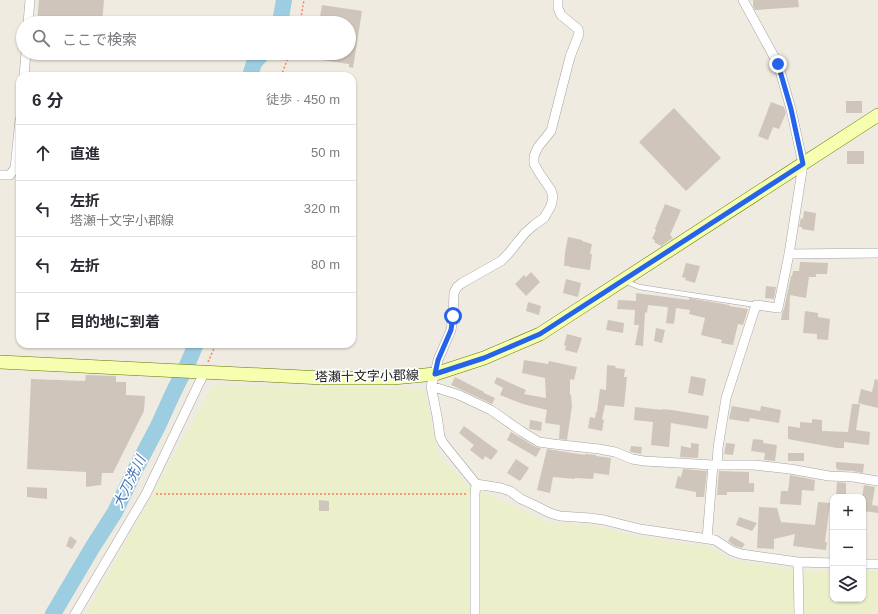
<!DOCTYPE html>
<html lang="ja">
<head>
<meta charset="utf-8">
<style>
	:root { --surface:#fff; --page:#f2f2f3; --text:#2b2b33; --muted:#7c7c81; --line:#e1e1e2 }
	body { margin:0; font-family:Helvetica,"Noto Sans JP",sans-serif; background:var(--page); color:var(--text) }
	.controls { position:absolute; right:12px; bottom:12px; display:grid; overflow:hidden; border-radius:8px; box-shadow:0 1px 3px #0004 }
	.controls button { width:36px; height:36px; display:grid; place-items:center; padding:0; border:0; border-bottom:1px solid var(--line); background:var(--surface); color:var(--text); font:20px sans-serif }
	.stop { position:absolute; width:12px; height:12px; margin:-9px; border:3px solid #2563eb; border-radius:50%; background:#fff }
	.stop.end { background:#2563eb; border-color:#fff; box-shadow:0 1px 4px #0008 }
	.list { margin:0; padding:0; list-style:none }
	h2 { display:flex; justify-content:space-between; align-items:center; height:52px; margin:0; padding:0 16px; font-size:17px }
	h2 small { font-size:13px; font-weight:400; color:var(--muted) }
	.list li { display:grid; grid-template-columns:26px 1fr auto; gap:12px; align-items:center; box-sizing:border-box; height:56px; padding:0 16px; border-top:1px solid var(--line) }
	.list b { display:block; font-size:15px; white-space:nowrap }
	.list p { margin:0; font-size:13px; white-space:nowrap; color:var(--muted) }
	.list em { font-size:13px; font-style:normal; color:var(--muted) }
	.icon { flex:none; width:22px; height:22px; fill:none; stroke:currentColor; stroke-width:2; stroke-linecap:round; stroke-linejoin:round }
	.map { position:relative; flex:none; width:878px; height:614px; overflow:hidden }
	.search { position:absolute; background:var(--surface); box-shadow:0 1px 3px #0004; left:16px; top:16px; width:340px; height:44px; display:flex; align-items:center; gap:10px; box-sizing:border-box; padding:0 14px; border-radius:22px; color:var(--muted); font-size:15px }
	.panel { position:absolute; background:var(--surface); box-shadow:0 1px 3px #0004; left:16px; top:72px; width:340px; height:276px; border-radius:12px }
	.map>svg:first-child { display:block }
	.farmland { fill:#ebf0ca }
	.lines { fill:none; stroke-linecap:round; stroke-linejoin:round }
	.river { stroke:#9dcde1; stroke-width:16 }
	.building { fill:#cfc5ba }
	.service-casing { stroke:#a4a4a4; stroke-width:5.5 }
	.minor-casing { stroke:#a4a4a4; stroke-width:10 }
	.secondary-casing { stroke:#637700; stroke-width:14 }
	.path { stroke:#ff7d62; stroke-width:1.5; stroke-dasharray:2 2; stroke-linecap:butt }
	.service { stroke:#fff; stroke-width:4.5 }
	.minor { stroke:#fff; stroke-width:9 }
	.secondary { stroke:#f6ffaf; stroke-width:13 }
	.route { stroke:#2563eb; stroke-width:5 }
	.labels { text-anchor:middle; dominant-baseline:central; stroke-width:3.5; stroke-linejoin:round; paint-order:stroke }
	.street-label { font-size:13px; fill:#1d1d1d; stroke:#fff }
	.water-label { font-size:14px; font-style:italic; fill:#4173b4; stroke:#fff }
</style>
</head>
<body>
<div class="map">
<svg width="878" height="614" viewBox="0 0 878 614">
	<rect width="100%" height="100%" fill="#efebe1"/>
	<path class="farmland" d="M213 385 425 389 438 454 466 484 548 523 596 526 637 537 709 547 732 560 806 572H833V599H863V571H878V614H86Z"/>
	<g class="lines">
		<path class="river" d="M278 23 281 17 284 0
			M250 76 254 63 263 53
			M53 614 92 548 115 512 135 470 158 426 173 393 188 363 196 344"/>
	</g>
	<path class="building" d="M39 0H104L102 23H37Z
		M753 0H798L799 7 755 10 753 6Z
		M322 5 362 11 353 68 349 67V64L301 57 302 53H349V23H319Z
		M846 101H862V113H846Z
		M771 102 784 107 786 113 779 129 773 127 768 140 758 136Z
		M674 108 721 158 686 191 639 142Z
		M847 151H864V164H847Z
		M665 204 681 210 670 235 673 238 661 246 654 242 655 240 652 239 656 230 655 229Z
		M804 211 816 213 814 231 802 229V227H799L801 218 803 219Z
		M568 237 582 240V241L592 244 590 254H592L590 270 569 267V266H564L565 253Z
		M800 262 828 263 827 274H816V277H809L806 298 790 295 789 320H781L782 313 784 309 791 276H792L793 271H799Z
		M686 263 700 266 695 283 685 280 686 278 682 277Z
		M531 272 540 282 526 296 515 284 524 275 526 277Z
		M566 279 581 283 578 297 563 293Z
		M766 286 776 287 774 299 765 298Z
		M636 293 689 300V298L729 305V306L748 309 743 325 738 324 733 345 721 343 722 340 701 335 705 318 689 314 690 310 676 308 674 324 666 323 668 308 667 307 648 305 647 313 645 312 643 346 635 345 639 325H634L635 310 617 309 618 300 636 301Z
		M528 302 541 306 539 315 526 311Z
		M805 311 818 313V317L830 319 828 340 817 339V334L803 333Z
		M608 320 624 323 623 333 606 330Z
		M656 328 665 330 662 343 654 341Z
		M567 334 582 338 577 353 565 350 566 346 564 345Z
		M524 360 548 364 549 361 577 367 574 380 570 379V395H571L572 406 567 440 559 439 560 425 545 423 547 410 523 404 500 395 503 388 494 383 497 377 526 390 524 394 546 398 545 378 522 373Z
		M607 365 616 366 615 368 625 369 624 377H627L624 407 605 405 602 419 604 420 602 431 588 428 590 417 595 418 596 412H597L600 389 606 390Z
		M86 375 116 376V382H126V395L145 396 144 411 113 473H102L101 485 86 487V472L27 469 31 379 85 381Z
		M691 376 706 379 703 396 688 393Z
		M455 377 484 392V393L495 398 492 404 451 385Z
		M875 379 878 380V408L858 403 861 389 872 392Z
		M852 404H860L856 430 870 432 869 445 844 442V448H837L788 439V426L800 428V422L812 423V419L822 420V431L848 432Z
		M732 406 760 411 761 406 781 410 779 423 750 418 749 422 729 419Z
		M635 407 662 410V409L672 410 709 416 707 429 671 423 669 447 651 445 653 422 634 420Z
		M530 420 542 422 541 431 529 429Z
		M464 426 498 451 491 460 485 456 483 460 470 450 474 445 459 433Z
		M511 432 536 447 541 448 536 457 507 440Z
		M753 439 763 440V443L777 445 775 461 764 460 765 453 751 451Z
		M691 443 699 444 698 458 680 457 681 446 691 448Z
		M726 443 735 444 733 455 724 454Z
		M631 446 642 447 641 454 630 452Z
		M547 449 585 455V454L596 455V456L611 458 609 475 594 473 593 479 575 478V479L553 477 550 493 537 490Z
		M788 453H804V461H788Z
		M516 459 529 468 520 481 507 473Z
		M836 462 864 464 863 473 853 471 837 470V468H836Z
		M683 469 707 471 704 497H696V492L675 488 678 476 681 477Z
		M719 471 749 472V483H754V492H727V495H717Z
		M790 475 815 480 814 491 802 490 801 505 780 504 781 491H788Z
		M837 482 846 483V497H836Z
		M864 485 875 487 872 505 878 506V513L863 511V497H862Z
		M27 487 47 488V499L27 497Z
		M319 500 329 501V511H319Z
		M818 502 830 503 825 542H827L826 550 793 546 795 534 774 539V549L757 548 759 507 777 508 781 522 815 525Z
		M739 517 757 523 752 531 736 525Z
		M70 536 77 541 72 549 66 546Z
		M731 536 745 544 742 548 735 546 728 541Z"/>
	<g class="lines">
		<g class="service-casing">
			<path id="service" d="M625 281 639 287 756 305"/>
		</g>
		<g class="minor-casing">
			<path id="minor" d="M558 0V8L561 15 578 29 579 34 570 57 551 131 538 147 534 156V164L540 174 551 190 553 197 551 206 544 218 534 225 525 233 508 254 501 261 462 283 457 287 454 293 453 316 451 330 438 360 435 374 431 386 437 416 440 437 443 443 476 484 501 488 510 491 521 499 532 504 550 513 560 516 590 518 604 520 640 529 715 540 732 551 741 554 798 562 833 563
				M28 23 30 0
				M24 76 26 53
				M0 175H10L15 168 20 120
				M789 254 878 253
				M431 386 459 395 491 410 521 431 539 442 553 444 599 449 615 452 632 459 644 461 713 465H754L790 469 829 476 853 477 878 481
				M717 465 718 448 726 398 756 305 778 308 789 254 803 164 791 109 778 64 743 0
				M707 539 713 465
				M798 562 799 614
				M863 564H878
				M75 614 146 494 204 373
				M475 614V494L476 484"/>
		</g>
		<g class="secondary-casing">
			<path id="secondary" d="M0 362 323 378H393L435 374 484 358 540 334 878 115"/>
		</g>
		<path class="path" d="M300 23 304 0
			M281 76 290 53
			M208 362 216 344
			M156 494H467"/>
		<use href="#service" class="service"/>
		<use href="#minor" class="minor"/>
		<use href="#secondary" class="secondary"/>
	</g>
	<g class="lines">
		<path class="route" d="M453 316 451 330 438 360 435 374 484 358 540 334 803 164 791 109 778 64"/>
	</g>
	<g class="labels">
		<g class="street-label">
			<text transform="translate(367 376) rotate(-1)">塔瀬十文字小郡線</text>
		</g>
		<g class="water-label">
			<text transform="translate(129 482) rotate(-64)">大刀洗川</text>
		</g>
	</g>
</svg>
<div class="controls">
<button>+</button>
<button>−</button>
<button><svg class="icon" aria-label="layers" viewBox="0 0 24 24"><path d="M12 4l9 5-9 5-9-5zM3 14l9 5 9-5"/></svg></button>
</div>
<div class="stop" style="left:453px;top:316px"></div>
<div class="stop end" style="left:778px;top:64px"></div>
<div class="search"><svg class="icon" aria-label="search" viewBox="0 0 24 24"><circle cx="10" cy="10" r="6"/><path d="M15 15l6 6"/></svg>ここで検索</div>
<section class="panel">
<h2>6 分<small>徒歩 · 450 m</small></h2>
<ul class="list">
<li><svg class="icon" aria-label="ahead" viewBox="0 0 24 24"><path d="M12 20V5M6 11l6-6 6 6"/></svg><div><b>直進</b></div><em>50 m</em></li>
<li><svg class="icon" aria-label="left" viewBox="0 0 24 24"><path d="M17 20v-9H6M10 6l-5 5 5 5"/></svg><div><b>左折</b><p>塔瀬十文字小郡線</p></div><em>320 m</em></li>
<li><svg class="icon" aria-label="left" viewBox="0 0 24 24"><path d="M17 20v-9H6M10 6l-5 5 5 5"/></svg><div><b>左折</b></div><em>80 m</em></li>
<li><svg class="icon" aria-label="arrive" viewBox="0 0 24 24"><path d="M6 21V4h12l-3 4 3 4H6"/></svg><div><b>目的地に到着</b></div></li>
</ul>
</section>
</div>
</body>
</html>
